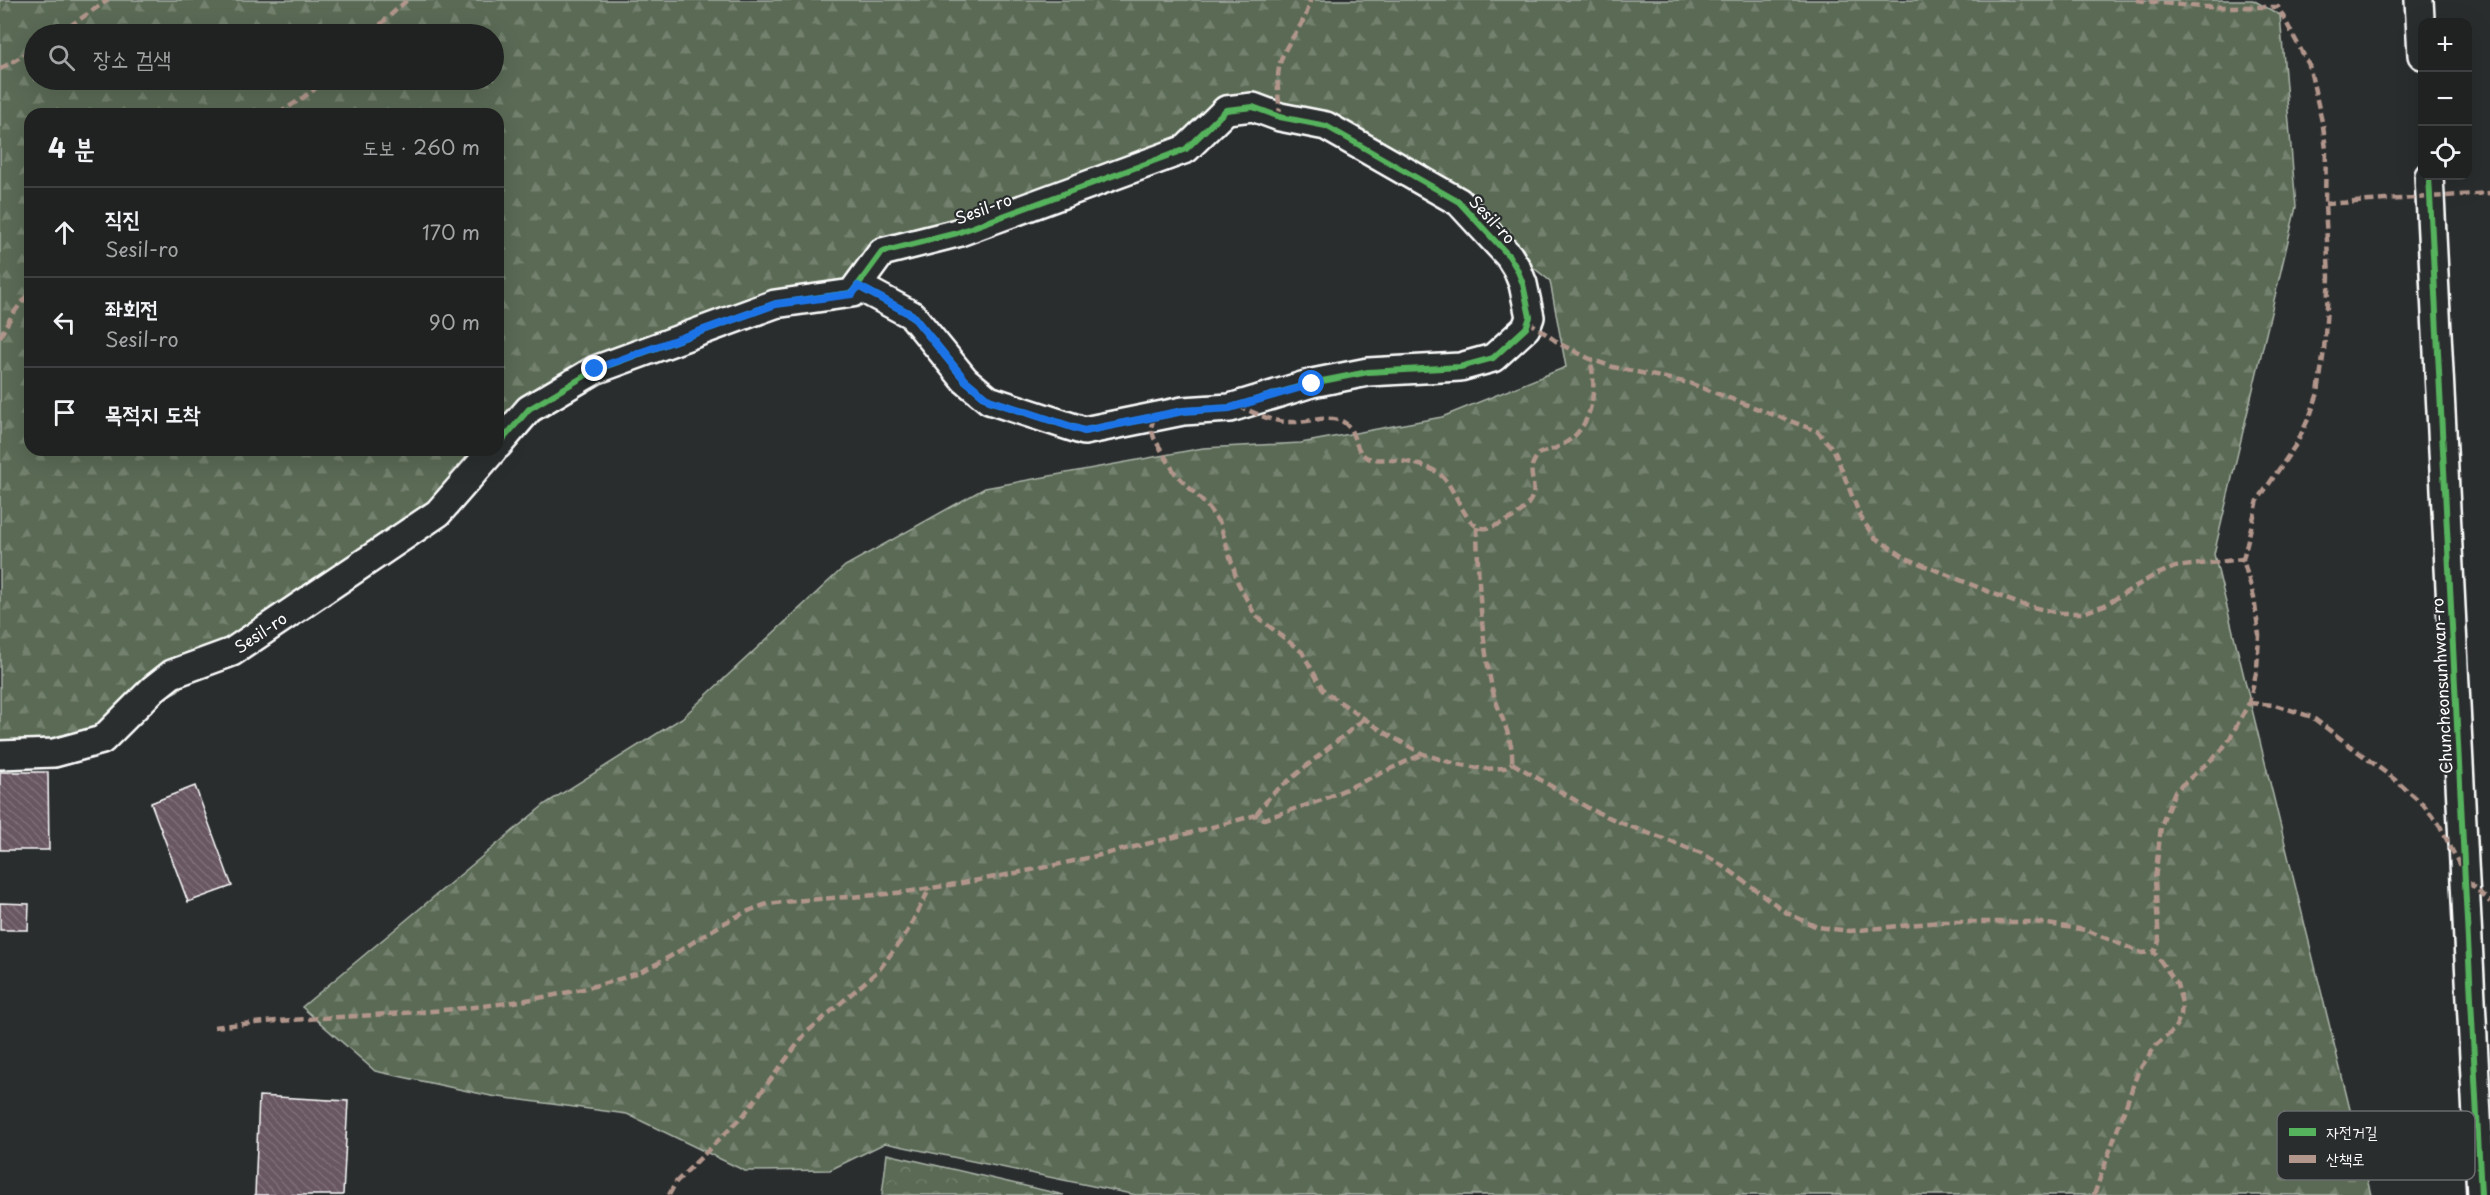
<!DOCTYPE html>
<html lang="ko">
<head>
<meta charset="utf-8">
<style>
	:root { --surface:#202222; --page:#2d2f2f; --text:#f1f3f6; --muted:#a2a4a5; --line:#3d3f40 }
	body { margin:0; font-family:"Playpen Sans","Poor Story",sans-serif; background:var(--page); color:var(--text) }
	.controls { position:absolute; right:18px; top:18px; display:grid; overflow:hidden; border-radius:12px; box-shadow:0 6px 24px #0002 }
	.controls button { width:54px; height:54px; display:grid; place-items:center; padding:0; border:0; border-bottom:2px solid var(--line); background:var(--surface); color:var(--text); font:30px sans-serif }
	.stop { position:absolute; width:18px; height:18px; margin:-14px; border:4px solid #1a73e8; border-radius:50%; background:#fff }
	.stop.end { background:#1a73e8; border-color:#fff; box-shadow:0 2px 6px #0008 }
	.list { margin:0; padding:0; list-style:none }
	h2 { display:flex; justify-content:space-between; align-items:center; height:78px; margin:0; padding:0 24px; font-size:26px }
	h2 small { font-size:20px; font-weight:400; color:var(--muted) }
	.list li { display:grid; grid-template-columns:39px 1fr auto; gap:18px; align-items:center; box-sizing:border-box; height:90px; padding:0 24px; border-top:2px solid var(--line) }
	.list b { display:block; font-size:22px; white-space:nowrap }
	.list p { margin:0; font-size:20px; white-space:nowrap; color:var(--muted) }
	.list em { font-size:20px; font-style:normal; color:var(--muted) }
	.icon { flex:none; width:33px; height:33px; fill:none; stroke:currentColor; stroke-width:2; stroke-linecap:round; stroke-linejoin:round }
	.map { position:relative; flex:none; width:2490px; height:1195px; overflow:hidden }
	.search { position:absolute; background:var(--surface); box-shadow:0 6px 24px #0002; left:24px; top:24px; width:480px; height:66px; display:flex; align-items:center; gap:15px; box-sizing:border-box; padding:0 21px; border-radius:33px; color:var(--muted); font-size:22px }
	.panel { position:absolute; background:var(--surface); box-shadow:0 6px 24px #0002; left:24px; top:108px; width:480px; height:348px; border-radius:18px }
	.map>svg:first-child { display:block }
	.forest { fill:url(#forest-firs); stroke:#acb5aa; stroke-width:1.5; fill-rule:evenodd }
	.park { fill:url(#park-crowns); stroke:#acb5aa; stroke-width:1.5 }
	.building { fill:url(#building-back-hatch); stroke:#fff; stroke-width:1.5 }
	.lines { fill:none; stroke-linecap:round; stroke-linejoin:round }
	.minor-casing { stroke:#fff; stroke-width:32 }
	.minor { stroke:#2a2d2e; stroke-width:27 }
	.quiet { stroke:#b2968c; stroke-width:4.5; stroke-dasharray:9 4.5; stroke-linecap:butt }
	.cycleway-casing { stroke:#2a2d2e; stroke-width:10 }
	.cycleway { stroke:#56b35d; stroke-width:6 }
	.route { stroke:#1a73e8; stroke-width:8 }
	.labels { text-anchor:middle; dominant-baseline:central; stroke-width:4.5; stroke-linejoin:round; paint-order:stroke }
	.street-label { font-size:16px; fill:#fff; stroke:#2a2d2e }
	.key { fill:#2a2d2e; stroke:#6a6c6d; stroke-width:1.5 }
	.key-label { font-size:16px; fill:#fff }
</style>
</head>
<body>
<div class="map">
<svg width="2490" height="1195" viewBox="0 0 2490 1195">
	<defs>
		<pattern id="forest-firs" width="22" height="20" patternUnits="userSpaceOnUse" patternTransform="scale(1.5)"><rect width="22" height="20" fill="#5a6b54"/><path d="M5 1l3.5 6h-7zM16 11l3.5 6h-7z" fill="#73816e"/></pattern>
		<pattern id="park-crowns" width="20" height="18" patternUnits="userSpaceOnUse" patternTransform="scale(1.5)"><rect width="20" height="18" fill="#5a6b54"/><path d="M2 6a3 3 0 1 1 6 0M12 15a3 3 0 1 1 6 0" fill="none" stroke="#73816e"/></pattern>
		<pattern id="building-back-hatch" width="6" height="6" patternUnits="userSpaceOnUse" patternTransform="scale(1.5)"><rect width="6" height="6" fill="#675660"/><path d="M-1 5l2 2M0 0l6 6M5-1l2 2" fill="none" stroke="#7e6f78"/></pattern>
	</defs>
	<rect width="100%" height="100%" fill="#2a2d2e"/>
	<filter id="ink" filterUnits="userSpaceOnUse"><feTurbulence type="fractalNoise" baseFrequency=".0167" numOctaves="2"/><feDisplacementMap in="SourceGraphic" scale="12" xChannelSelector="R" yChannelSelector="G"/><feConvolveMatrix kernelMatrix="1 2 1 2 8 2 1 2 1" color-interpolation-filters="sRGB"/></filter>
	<g filter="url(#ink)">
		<path class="forest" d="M0 0H2253L2280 15 2296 207 2214 554 2371 1195H1136L885 1143 830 1170 745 1171 627 1114 491 1096 375 1071 302 1007 545 804 682 718 845 566 985 488 1203 448 1301 443 1442 417 1566 367 1550 281 1394 156 1292 104 1195 134 900 248 850 288 624 367 498 447V114H30V450H493L376 562 319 584 177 691 63 749 0 760ZM34 34H494V80H34Z"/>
		<path class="park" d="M887 1154 1064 1195H882Z"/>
		<path class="building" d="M0 772H48L49 850H0Z
			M195 786 232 886 188 902 151 803Z
			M0 903 29 904 28 930H0Z
			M259 1096 348 1101 343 1195H255Z"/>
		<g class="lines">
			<g class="minor-casing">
				<path id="minor" d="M2419 0 2422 55
					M2429 176 2481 1195
					M498 445 529 409 595 370 775 304 852 293 882 252 957 233 1186 149 1226 110 1253 107 1280 117 1326 126 1459 202 1509 256 1517 269 1523 284 1530 317 1526 328 1493 358 1460 367 1368 372 1312 383 1230 408 1183 411 1084 431 989 400 965 380 912 315 858 286
					M0 755 54 753 102 740 153 689 172 674 232 652 438 513 493 450"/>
			</g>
			<use href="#minor" class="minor"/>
			<path class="quiet" d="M2136 0 2200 7H2278L2309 65 2323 126 2326 149 2325 204 2329 277 2324 350 2318 393 2311 413 2297 443 2258 500 2243 559 2254 598 2259 635 2257 669 2249 703 2230 738 2220 752 2175 791 2161 826 2155 880 2159 941 2154 952
				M58 34 108 0
				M370 34 407 0
				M0 69 34 49
				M278 114 310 93 325 80
				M1280 117C1279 98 1275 78 1281 60 1288 38 1307 24 1310 0
				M2325 204 2490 193
				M1528 321 1560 344 1590 359 1613 367 1689 383 1817 431 1834 450 1860 516 1874 537 1906 558 2019 604 2059 613H2083L2105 605 2153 576 2175 567 2243 559
				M0 337 12 315 30 292
				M1237 406C1254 412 1271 422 1289 422 1306 423 1322 416 1339 420 1357 425 1352 451 1368 458 1374 460 1385 459 1391 460 1406 461 1422 464 1435 471 1457 482 1463 532 1487 528 1504 524 1528 512 1533 494 1535 485 1530 475 1532 466 1533 462 1536 458 1538 454 1545 451 1553 450 1560 446 1593 430 1598 390 1590 359
				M1154 418 1151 427 1154 438 1175 473 1207 506 1220 524 1238 583 1255 615 1302 652 1324 691 1385 733 1423 754 1456 764 1484 769 1505 768 1512 763
				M1477 527C1478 581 1481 635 1492 688 1498 713 1514 737 1512 763
				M2249 703 2275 705 2312 717 2394 779 2423 804 2439 824 2468 882 2490 902
				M1512 763 1590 809 1624 824 1701 853 1725 867 1787 913 1817 927 1850 931 1939 922H2035L2086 930 2142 953 2154 952
				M1256 815 1271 795 1364 719
				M214 1027C351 1011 493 1019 626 977 678 960 716 919 768 904 817 897 868 898 918 890 1032 873 1145 846 1256 815L1264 819 1322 800 1423 754
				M669 1195 676 1182 743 1116 806 1033 879 970 907 932 930 888
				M2094 1195 2138 1072 2156 1045 2174 1030 2181 1015 2182 1003 2177 984 2154 952"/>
			<g class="cycleway-casing">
				<path id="cycleway" d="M2429 176 2481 1195
					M498 445 529 409 595 370 775 304 852 293 882 252 957 233 1186 149 1226 110 1253 107 1280 117 1326 126 1459 202 1509 256 1517 269 1523 284 1530 317 1526 328 1493 358 1460 367 1368 372 1312 383 1230 408 1183 411 1084 431 989 400 965 380 912 315 858 286"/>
			</g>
			<use href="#cycleway" class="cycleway"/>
		</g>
	</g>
	<g class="lines" filter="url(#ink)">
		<path class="route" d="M595 369 776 304 852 294 858 286 912 315 965 380 989 400 1084 431 1183 411 1230 408 1312 384"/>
	</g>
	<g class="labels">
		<g class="street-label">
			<text transform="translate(983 208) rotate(-20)">Sesil-ro</text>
			<text transform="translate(1493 219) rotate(47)">Sesil-ro</text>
			<text transform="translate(260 632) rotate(-34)">Sesil-ro</text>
			<text transform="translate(2441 686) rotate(-93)">Chuncheonsunhwan-ro</text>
		</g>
	</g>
	<rect x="2277" y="1111" width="198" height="69" rx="9" class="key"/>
	<rect x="2289" y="1128" width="27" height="8" fill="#56b35d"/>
	<rect x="2289" y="1155" width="27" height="8" fill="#b2968c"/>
	<g class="key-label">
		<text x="2326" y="1138">자전거길</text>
		<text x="2326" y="1165">산책로</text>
	</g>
</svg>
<div class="controls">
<button>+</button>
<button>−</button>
<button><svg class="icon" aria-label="locate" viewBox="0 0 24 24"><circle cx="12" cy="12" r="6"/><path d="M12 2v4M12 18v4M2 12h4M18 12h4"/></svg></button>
</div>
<div class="stop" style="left:1312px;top:384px"></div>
<div class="stop end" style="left:595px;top:369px"></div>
<div class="search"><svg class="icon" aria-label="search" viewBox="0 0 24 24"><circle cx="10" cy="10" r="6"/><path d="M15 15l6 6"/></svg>장소 검색</div>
<section class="panel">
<h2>4 분<small>도보 · 260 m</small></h2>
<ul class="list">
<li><svg class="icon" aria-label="ahead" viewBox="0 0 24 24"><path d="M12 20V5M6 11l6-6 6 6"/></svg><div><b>직진</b><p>Sesil-ro</p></div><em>170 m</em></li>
<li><svg class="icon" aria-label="left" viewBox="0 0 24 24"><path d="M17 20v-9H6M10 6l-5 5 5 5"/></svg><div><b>좌회전</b><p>Sesil-ro</p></div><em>90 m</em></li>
<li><svg class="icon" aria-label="arrive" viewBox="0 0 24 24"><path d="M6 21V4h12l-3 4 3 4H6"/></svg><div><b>목적지 도착</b></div></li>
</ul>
</section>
</div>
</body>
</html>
